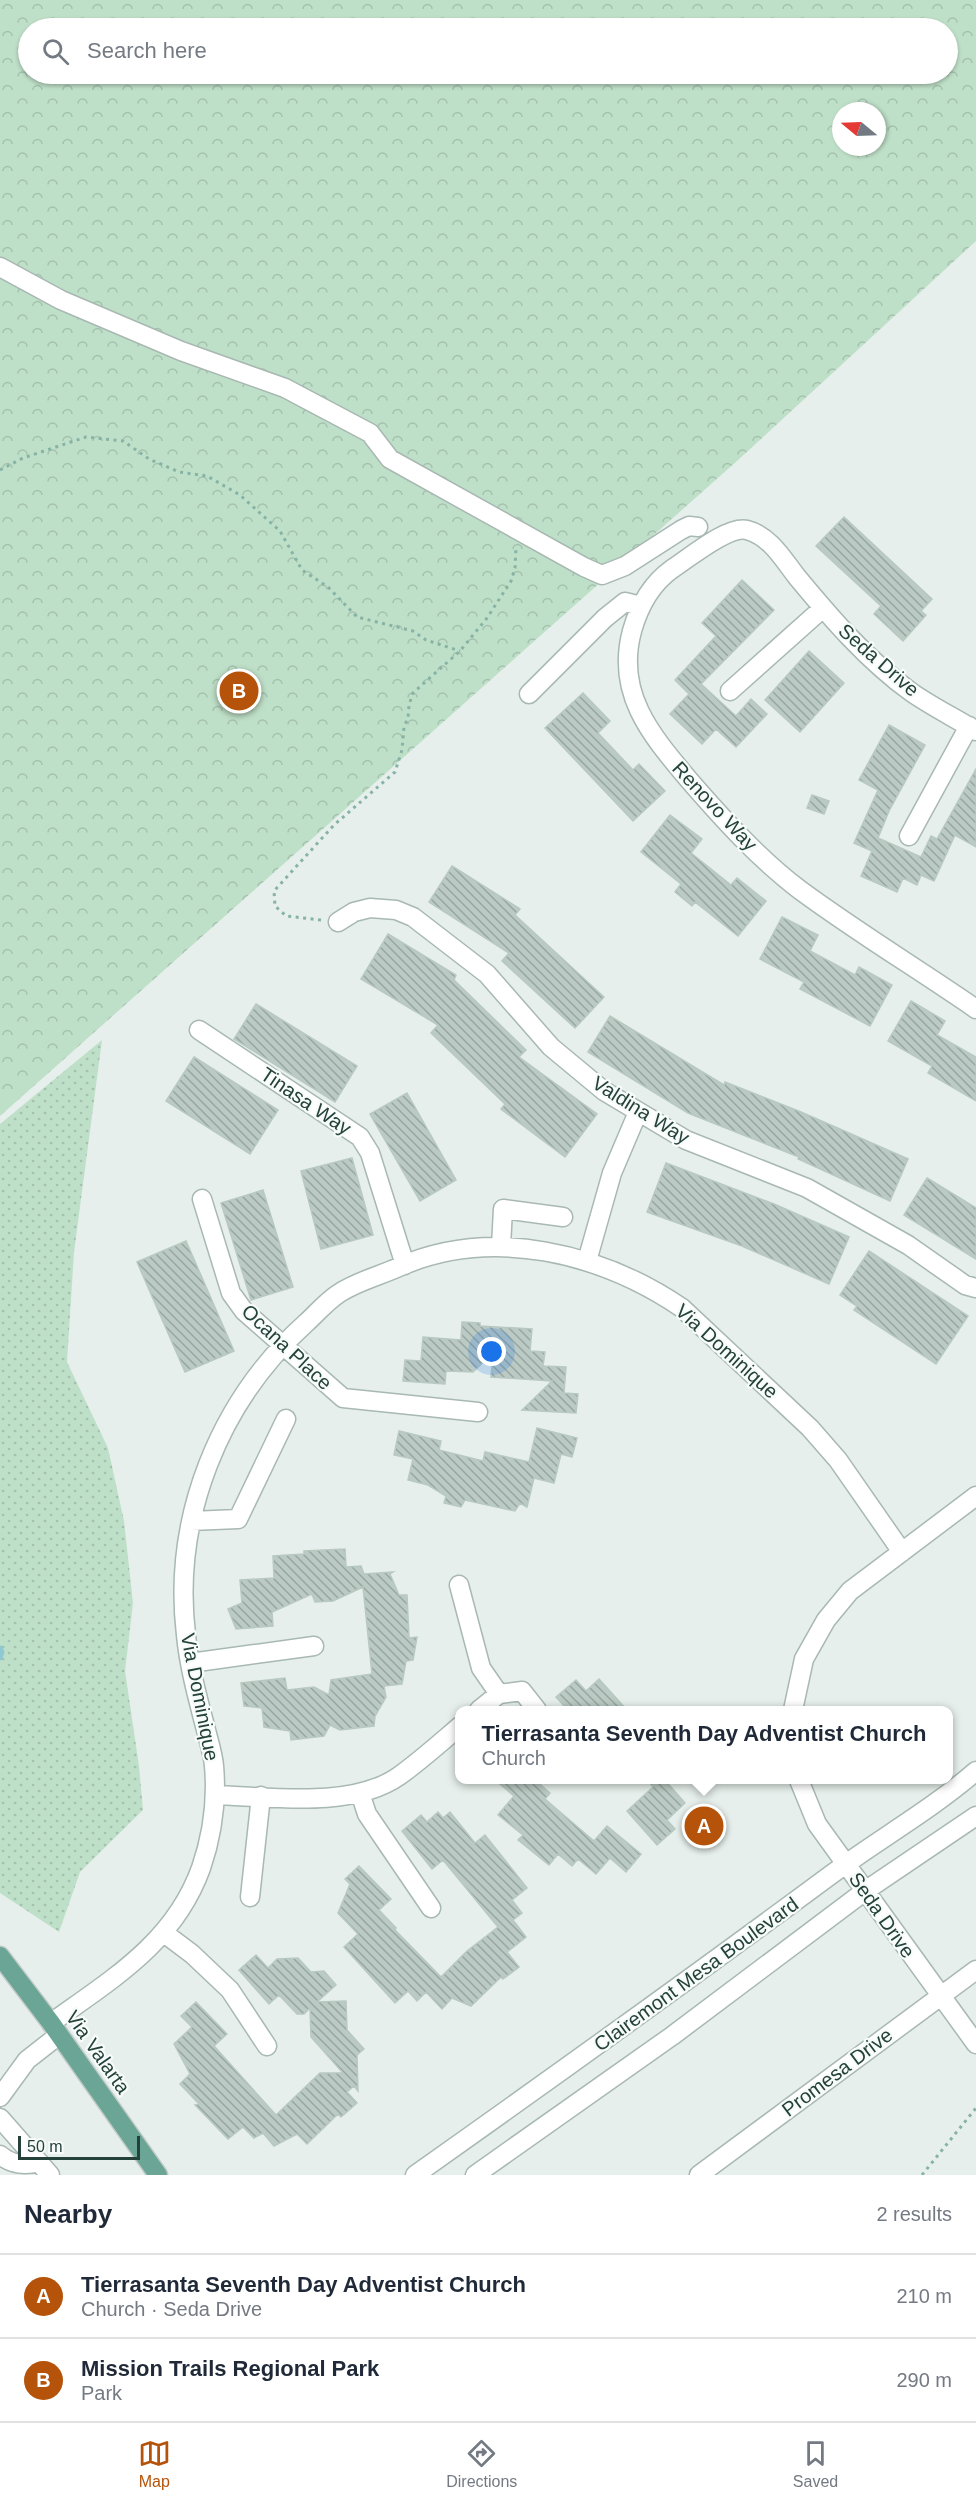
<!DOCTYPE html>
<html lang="en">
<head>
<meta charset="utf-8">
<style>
	:root { --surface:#fff; --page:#f6f6f7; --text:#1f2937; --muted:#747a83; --line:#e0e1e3; --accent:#b45309 }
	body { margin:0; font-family:Helvetica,sans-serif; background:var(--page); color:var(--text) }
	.compass { position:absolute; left:832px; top:102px; width:54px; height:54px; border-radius:50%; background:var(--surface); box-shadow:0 2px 4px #0004; rotate:289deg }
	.scale { position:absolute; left:18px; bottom:15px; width:122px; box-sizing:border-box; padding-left:6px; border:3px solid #24423a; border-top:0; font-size:16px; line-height:21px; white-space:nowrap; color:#24423a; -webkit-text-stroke:4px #f7fbf9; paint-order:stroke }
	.you { position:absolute; left:492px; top:1352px; width:21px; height:21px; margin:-15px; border:4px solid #fff; border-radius:50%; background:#1a73e8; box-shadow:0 0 0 9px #1a73e833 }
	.badge { display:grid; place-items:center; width:39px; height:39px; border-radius:50%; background:var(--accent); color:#fff; font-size:20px; font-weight:700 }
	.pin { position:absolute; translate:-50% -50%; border:3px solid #fff; box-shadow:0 2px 6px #0006 }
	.popup { position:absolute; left:455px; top:1706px; width:498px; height:78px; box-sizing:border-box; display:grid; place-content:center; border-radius:12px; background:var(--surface); filter:drop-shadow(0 2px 4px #0005); font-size:20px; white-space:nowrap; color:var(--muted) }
	.popup b { font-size:22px; color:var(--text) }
	.popup::after { content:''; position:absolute; left:50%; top:100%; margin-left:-12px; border:12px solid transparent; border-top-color:var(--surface) }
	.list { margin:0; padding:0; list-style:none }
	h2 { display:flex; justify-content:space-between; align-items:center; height:78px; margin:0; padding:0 24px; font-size:26px }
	h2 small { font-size:20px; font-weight:400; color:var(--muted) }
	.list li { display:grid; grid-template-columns:39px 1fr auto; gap:18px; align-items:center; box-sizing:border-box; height:84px; padding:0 24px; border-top:2px solid var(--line) }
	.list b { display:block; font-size:22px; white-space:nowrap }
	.list p { margin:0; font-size:20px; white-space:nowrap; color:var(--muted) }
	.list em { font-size:20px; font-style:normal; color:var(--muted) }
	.icon { flex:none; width:33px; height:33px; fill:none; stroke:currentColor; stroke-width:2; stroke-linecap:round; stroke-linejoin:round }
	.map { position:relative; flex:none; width:976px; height:2175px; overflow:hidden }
	.search { position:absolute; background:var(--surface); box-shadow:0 2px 4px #0004; left:18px; right:18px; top:18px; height:66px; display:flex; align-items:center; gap:15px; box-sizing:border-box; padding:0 21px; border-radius:33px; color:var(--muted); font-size:22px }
	.sheet { height:246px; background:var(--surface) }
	nav { display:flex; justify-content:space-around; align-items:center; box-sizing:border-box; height:84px; border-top:2px solid var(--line); background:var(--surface); font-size:16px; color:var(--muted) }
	nav a { display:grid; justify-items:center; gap:3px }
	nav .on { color:var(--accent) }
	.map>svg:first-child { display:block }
	.grass { fill:url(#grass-dots) }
	.park { fill:url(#park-crowns); fill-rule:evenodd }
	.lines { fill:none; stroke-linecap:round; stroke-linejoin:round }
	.stream { stroke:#8ec9d4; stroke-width:5 }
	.building { fill:url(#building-back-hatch); stroke:#b8c9c2; stroke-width:1.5 }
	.minor-casing { stroke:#a8b8b2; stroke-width:21 }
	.major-casing { stroke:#c2cac8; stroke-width:21 }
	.path { stroke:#86b3a5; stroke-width:3; stroke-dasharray:3 4.5; stroke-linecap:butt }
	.minor { stroke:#fff; stroke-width:18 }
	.major { stroke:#6aa596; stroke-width:18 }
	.labels { text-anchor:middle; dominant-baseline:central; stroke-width:4.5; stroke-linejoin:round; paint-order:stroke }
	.street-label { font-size:20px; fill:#24423a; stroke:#f7fbf9 }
</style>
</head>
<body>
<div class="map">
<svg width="976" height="2175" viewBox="0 0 976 2175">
	<defs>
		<pattern id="grass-dots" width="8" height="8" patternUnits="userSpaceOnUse" patternTransform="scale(1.5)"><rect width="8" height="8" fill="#bfe0c8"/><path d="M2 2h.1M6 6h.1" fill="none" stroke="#a4c1ad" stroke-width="1.8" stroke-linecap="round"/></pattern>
		<pattern id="park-crowns" width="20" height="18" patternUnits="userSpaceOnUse" patternTransform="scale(1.5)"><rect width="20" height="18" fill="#bfe0c8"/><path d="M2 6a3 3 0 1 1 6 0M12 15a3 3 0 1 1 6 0" fill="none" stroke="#a4c1ad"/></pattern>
		<pattern id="building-back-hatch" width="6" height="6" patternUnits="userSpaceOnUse" patternTransform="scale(1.5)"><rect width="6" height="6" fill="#bbcac4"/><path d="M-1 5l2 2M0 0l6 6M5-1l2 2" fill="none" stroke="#98a6a0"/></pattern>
	</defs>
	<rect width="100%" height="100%" fill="#e6efeb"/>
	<path class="grass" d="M102 1040 74 1252 67 1362 108 1448 124 1521 133 1603 125 1671 139 1766 143 1810 80 1872 59 1932 0 1893V1124Z"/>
	<path class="park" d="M0 0H976V241L737 461 0 1116ZM28 28H948V74H28ZM841 111H877V147H841Z"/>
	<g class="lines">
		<path class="stream" d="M0 1648 2 1652 0 1658"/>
	</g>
	<path class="building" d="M844 517 932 599 921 611 926 615 903 641 874 614 881 606 816 546Z
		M742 580 774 610 701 684 736 716 751 699 767 714 736 747 716 729 702 744 670 714 689 694 675 680 716 636 702 623Z
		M809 651 844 683 800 732 765 700Z
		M583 693 610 721 598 733 633 770 639 764 665 791 633 821 545 728Z
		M889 725 925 745 889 811 878 838 921 857 931 836 937 839 976 769V847L955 835 934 881 921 875 917 885 903 878 897 892 861 876 872 851 854 843 878 790 859 780Z
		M812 795 829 801 824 814 807 808Z
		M670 815 702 839 691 853 731 885 737 878 766 901 738 936 695 902 692 906 675 892 681 884 641 852Z
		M452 866 520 909 515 915 604 997 575 1028 502 961 509 953 429 902Z
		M782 917 818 935 810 951 855 975 859 967 892 985 870 1026 800 989 804 982 760 959Z
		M388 934 456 975 454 980 526 1050 519 1057 597 1114 565 1157 501 1109 505 1104 431 1033 438 1025 361 979Z
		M911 1001 945 1021 937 1035 976 1057V1101L928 1073 932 1066 888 1041Z
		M256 1004 357 1066 335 1102 234 1039Z
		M610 1016 724 1085 725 1082 801 1112 908 1159 890 1201 798 1159 799 1157 688 1113 588 1052Z
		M194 1057 278 1110 250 1154 166 1101Z
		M407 1093 456 1180 420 1201 370 1114Z
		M352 1158 373 1235 321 1249 301 1171Z
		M666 1163 774 1204 849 1237 829 1284 742 1246 647 1212Z
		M927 1178 976 1208V1259L904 1215Z
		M263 1190 293 1287 251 1300 221 1203Z
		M186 1241 234 1351 185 1372 137 1262Z
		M869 1251 968 1316 936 1364 854 1310 857 1306 840 1295Z
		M462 1322 480 1323V1326L532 1329 530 1351 545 1352 543 1366 566 1367 564 1393 578 1394 576 1413 522 1410 552 1381 491 1377 493 1353 473 1372 446 1371 445 1384 403 1381 405 1360 421 1361 423 1337 461 1340Z
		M537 1428 577 1438 572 1457 561 1454 554 1483 534 1478 527 1507 520 1503 515 1511 465 1500 461 1507 444 1503 446 1496 428 1485 408 1480 413 1459 394 1455 399 1431 441 1441 439 1450 483 1461 485 1452 529 1462Z
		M345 1549 346 1567 361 1566 364 1574 393 1572 390 1574 399 1595H407L409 1638 417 1637 413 1660 406 1661 402 1684 384 1686 386 1697 375 1716 374 1726 340 1730 330 1725 324 1736 291 1740 290 1731 264 1727 262 1708 244 1706 241 1683 285 1678 287 1690 314 1687 329 1695 331 1680 372 1674 363 1587 333 1601 315 1602 312 1594 272 1612 273 1626 236 1629 228 1609 242 1603 240 1580 274 1578 273 1556 304 1554V1551Z
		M599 1679 627 1710H568L556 1697 576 1680 586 1691Z
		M494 1779H534L550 1793 545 1799 594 1841 607 1826 641 1854 626 1872 610 1858 596 1874 578 1859 572 1866 558 1854 549 1865 518 1840 523 1835 498 1815 514 1796Z
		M647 1779H664L685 1803 667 1820 675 1829 657 1845 627 1811 653 1787Z
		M438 1812 443 1818 450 1812 475 1843 485 1835 527 1888 512 1900 522 1913 513 1920 526 1937 507 1952 519 1967 503 1979 501 1977 471 2006 452 1998 442 2009 426 1992 417 2001 408 1991 395 2003 344 1947 358 1934 338 1913 350 1884 345 1879 359 1866 391 1899 379 1910 396 1928 395 1930 441 1977 467 1951 498 1927 443 1860 432 1869 402 1831 421 1815 427 1822Z
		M256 1955 268 1968 277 1959 298 1958 311 1972 324 1971 336 1985 317 2002 346 2001 347 2030 364 2049 357 2055 358 2091 354 2086 347 2092 357 2103 341 2117 338 2114 307 2144 297 2134 274 2146 263 2133 254 2138 243 2127 228 2139 195 2105 199 2104 180 2084 190 2074 174 2044 192 2027 181 2016 196 2002 227 2034 214 2046 276 2115 320 2073H343L311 2037 310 2008 304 2014H297L279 1995 269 2004 239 1970Z"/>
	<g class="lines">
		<g class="minor-casing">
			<path id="minor" d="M0 267 61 300 181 351 285 388 370 433 390 459 584 567 602 575 625 566 681 530 689 526 698 527
				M730 691 823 608
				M529 694 605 618 625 602 641 606
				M976 731C955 718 931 706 911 692 867 660 831 618 797 577 783 559 770 536 747 530 728 525 688 559 672 569 651 584 639 606 632 631 615 694 652 736 689 780 722 818 759 859 800 890 857 932 918 969 976 1009
				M909 836 969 726
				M338 922 354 912 370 908 396 910 413 917 487 974 551 1047 604 1091 686 1140 807 1188 908 1245 965 1285 976 1288
				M199 1030 360 1137 370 1153 405 1265
				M202 1199 231 1293 244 1311 343 1398 478 1412
				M501 1246 503 1209 563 1217
				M587 1261 612 1173 638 1112
				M191 1521 238 1519 286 1419
				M459 1585 481 1668 499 1694
				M190 1663 314 1646
				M479 1710 499 1694 522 1691 537 1710
				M793 1710 804 1659 826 1620 850 1591 976 1496
				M799 1780 817 1824 976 2044
				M360 1793 367 1814 431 1908
				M215 1795C271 1797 352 1809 399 1776 420 1761 440 1743 460 1726
				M250 1897 261 1796
				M164 1933 192 1954 230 1990 267 2046
				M51 2023C112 1979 174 1943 201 1868 212 1836 217 1800 214 1766 213 1754 209 1742 206 1730 198 1699 189 1667 186 1635 172 1518 219 1401 306 1323 316 1314 326 1302 338 1294 355 1282 379 1276 399 1267 492 1226 601 1253 682 1308L810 1428 838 1460 902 1552
				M0 2097 27 2060 59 2035
				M0 2118 50 2175
				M0 2155C12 2165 24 2166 39 2162
				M415 2175C555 2076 694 1976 832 1874 879 1839 931 1810 976 1771
				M475 2175 672 2036 865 1891 976 1816
				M699 2175 976 1970"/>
		</g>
		<g class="major-casing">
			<path id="major" d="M0 1956 51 2023 158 2175"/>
		</g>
		<path class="path" d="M0 470 23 458 86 437 123 441 149 459 179 472 207 476 240 495 280 531 302 570 328 587 357 617 413 631 426 640 460 651
			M321 920 286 916 275 906 274 891 334 825 395 772 402 750 404 727 408 718 409 705 413 693 460 651 487 618 511 581 515 568 516 548
			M922 2175 976 2108"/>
		<use href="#minor" class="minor"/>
		<use href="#major" class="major"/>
	</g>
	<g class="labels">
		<g class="street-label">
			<text transform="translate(879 660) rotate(41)">Seda Drive</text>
			<text transform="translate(715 806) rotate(47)">Renovo Way</text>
			<text transform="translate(306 1101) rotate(34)">Tinasa Way</text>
			<text transform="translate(641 1110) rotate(32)">Valdina Way</text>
			<text transform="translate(287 1347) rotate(43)">Ocana Place</text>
			<text transform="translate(727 1351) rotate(42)">Via Dominique</text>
			<text transform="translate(200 1697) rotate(79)">Via Dominique</text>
			<text transform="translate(882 1915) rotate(55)">Seda Drive</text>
			<text transform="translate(696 1974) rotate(-36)">Clairemont Mesa Boulevard</text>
			<text transform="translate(98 2052) rotate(55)">Via Valarta</text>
			<text transform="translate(837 2072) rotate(-37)">Promesa Drive</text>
		</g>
	</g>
</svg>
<svg class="compass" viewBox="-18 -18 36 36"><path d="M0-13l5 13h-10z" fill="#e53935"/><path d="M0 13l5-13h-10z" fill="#747a83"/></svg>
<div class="scale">50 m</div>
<div class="you"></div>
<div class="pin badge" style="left:704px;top:1826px">A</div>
<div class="popup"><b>Tierrasanta Seventh Day Adventist Church</b>Church</div>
<div class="pin badge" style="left:239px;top:691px">B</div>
<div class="search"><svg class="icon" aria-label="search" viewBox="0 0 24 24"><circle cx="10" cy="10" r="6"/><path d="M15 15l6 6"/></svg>Search here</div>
</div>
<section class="sheet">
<h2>Nearby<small>2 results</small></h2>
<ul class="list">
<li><span class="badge">A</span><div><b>Tierrasanta Seventh Day Adventist Church</b><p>Church · Seda Drive</p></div><em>210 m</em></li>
<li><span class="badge">B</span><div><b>Mission Trails Regional Park</b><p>Park</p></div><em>290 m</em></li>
</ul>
</section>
<nav>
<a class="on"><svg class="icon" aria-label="map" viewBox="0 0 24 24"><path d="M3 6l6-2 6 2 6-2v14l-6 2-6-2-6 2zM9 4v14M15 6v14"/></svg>Map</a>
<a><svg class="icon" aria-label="directions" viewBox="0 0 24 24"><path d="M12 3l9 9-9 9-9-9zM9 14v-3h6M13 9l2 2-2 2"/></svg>Directions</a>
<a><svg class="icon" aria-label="saved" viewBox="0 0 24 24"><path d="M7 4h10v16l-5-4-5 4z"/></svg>Saved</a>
</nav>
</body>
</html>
